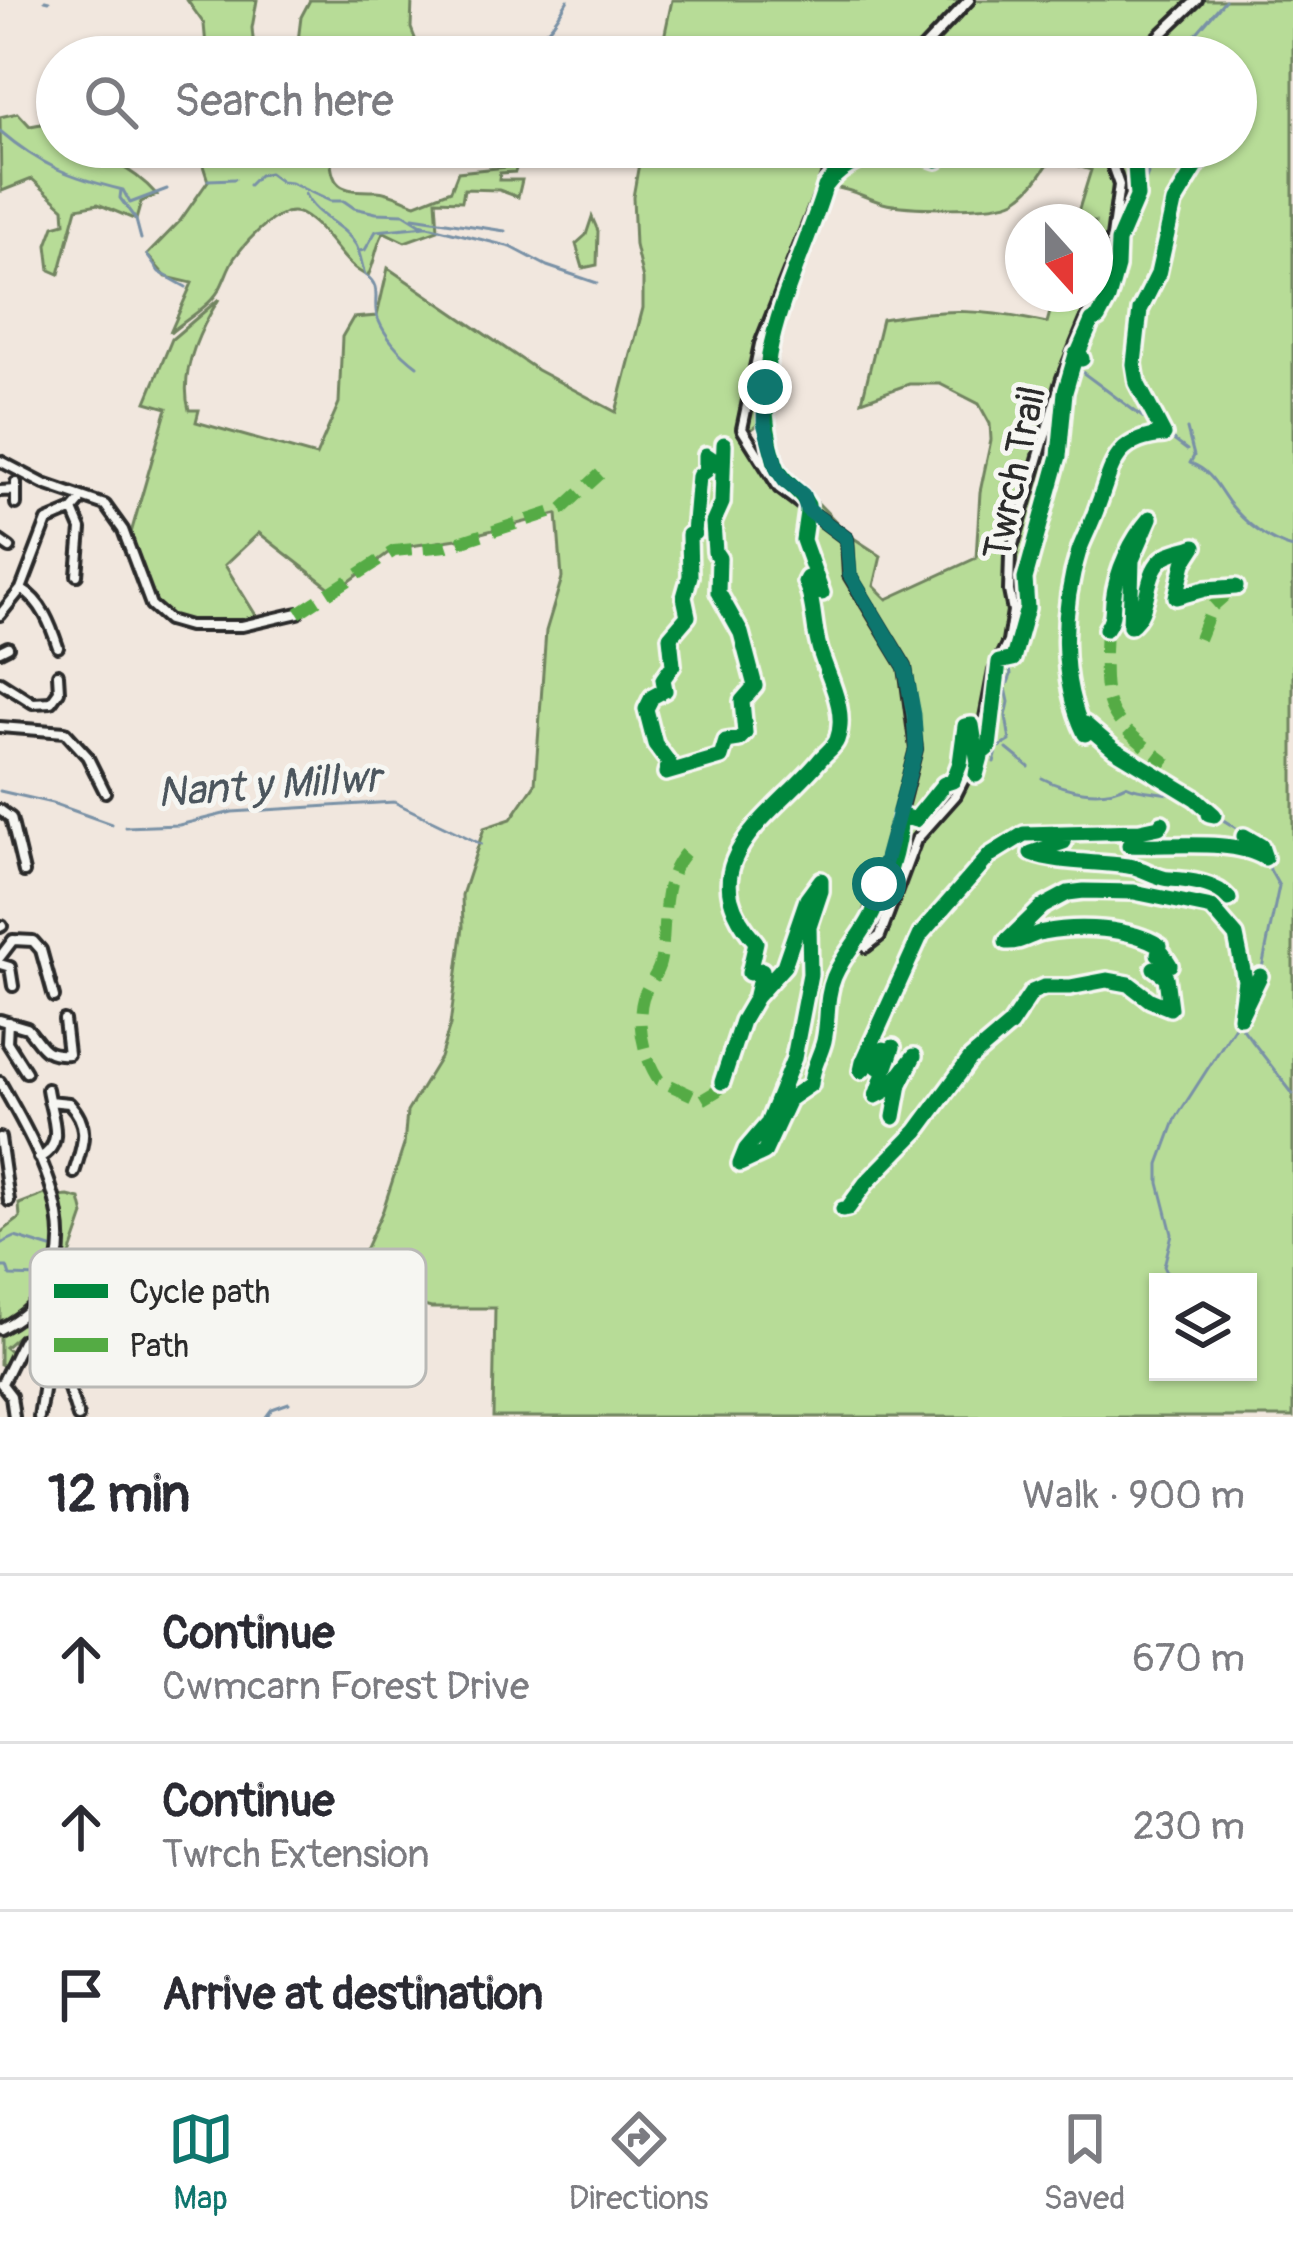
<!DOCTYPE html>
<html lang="en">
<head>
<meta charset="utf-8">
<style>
	:root { --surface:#fff; --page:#f2f2f3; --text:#2b2b33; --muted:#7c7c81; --line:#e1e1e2; --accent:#0f766e }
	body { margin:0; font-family:Pangolin,sans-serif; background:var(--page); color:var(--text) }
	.controls { position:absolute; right:36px; bottom:36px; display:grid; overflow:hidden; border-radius:0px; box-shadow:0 3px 9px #0004 }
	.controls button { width:108px; height:108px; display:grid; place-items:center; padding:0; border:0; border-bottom:3px solid var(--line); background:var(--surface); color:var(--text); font:60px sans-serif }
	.compass { position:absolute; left:1005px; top:204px; width:108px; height:108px; border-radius:50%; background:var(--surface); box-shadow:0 3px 9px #0004; rotate:159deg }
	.stop { position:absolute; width:36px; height:36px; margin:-27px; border:9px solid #0f766e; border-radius:50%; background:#fff }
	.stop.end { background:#0f766e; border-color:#fff; box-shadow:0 3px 12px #0008 }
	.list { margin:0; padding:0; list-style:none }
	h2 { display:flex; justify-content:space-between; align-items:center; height:156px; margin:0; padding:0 48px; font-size:51px }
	h2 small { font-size:39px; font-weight:400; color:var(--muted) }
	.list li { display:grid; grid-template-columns:78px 1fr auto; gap:36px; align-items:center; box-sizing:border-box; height:168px; padding:0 48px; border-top:3px solid var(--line) }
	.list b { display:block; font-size:45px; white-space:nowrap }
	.list p { margin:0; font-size:39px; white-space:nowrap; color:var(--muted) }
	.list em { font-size:39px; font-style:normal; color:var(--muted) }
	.icon { flex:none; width:66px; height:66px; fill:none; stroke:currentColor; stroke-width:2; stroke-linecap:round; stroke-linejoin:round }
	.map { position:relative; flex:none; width:1293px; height:1417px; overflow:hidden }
	.search { position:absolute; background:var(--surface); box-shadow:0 3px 9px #0004; left:36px; right:36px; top:36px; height:132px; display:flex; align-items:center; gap:30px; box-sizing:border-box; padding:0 42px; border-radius:66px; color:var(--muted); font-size:45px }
	.sheet { height:660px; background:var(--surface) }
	nav { display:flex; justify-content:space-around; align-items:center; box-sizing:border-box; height:168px; border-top:3px solid var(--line); background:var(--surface); font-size:33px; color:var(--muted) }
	nav a { display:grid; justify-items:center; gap:6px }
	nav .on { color:var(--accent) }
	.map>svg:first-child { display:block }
	.green { fill:#b7dc97; stroke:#718461; stroke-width:3; fill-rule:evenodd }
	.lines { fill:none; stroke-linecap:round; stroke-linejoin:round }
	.stream { stroke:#7991a6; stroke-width:3 }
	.minor-casing { stroke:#2b2b2b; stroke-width:16 }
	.minor { stroke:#f6f6f2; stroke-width:8 }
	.quiet { stroke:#54ab44; stroke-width:12; stroke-dasharray:24 12; stroke-linecap:butt }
	.cycleway-casing { stroke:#f6f6f2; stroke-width:22 }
	.cycleway { stroke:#00873e; stroke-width:15 }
	.route { stroke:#0f766e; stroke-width:15 }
	.labels { text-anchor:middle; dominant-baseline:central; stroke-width:10; stroke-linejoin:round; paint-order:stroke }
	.street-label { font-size:39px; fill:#2b2b2b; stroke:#f6f6f2 }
	.water-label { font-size:42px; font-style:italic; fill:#4c565e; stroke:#f6f6f2 }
	.key { fill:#f6f6f2; stroke:#b9b9b6; stroke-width:3 }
	.key-label { font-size:33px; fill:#2b2b2b }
</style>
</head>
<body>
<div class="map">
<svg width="1293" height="1417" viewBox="0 0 1293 1417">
	<rect width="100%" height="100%" fill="#f1e7de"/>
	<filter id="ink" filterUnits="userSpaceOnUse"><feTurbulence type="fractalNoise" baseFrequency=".00833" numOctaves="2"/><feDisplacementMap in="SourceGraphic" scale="24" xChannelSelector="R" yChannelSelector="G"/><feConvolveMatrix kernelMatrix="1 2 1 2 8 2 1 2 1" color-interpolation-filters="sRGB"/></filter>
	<g filter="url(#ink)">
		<path class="green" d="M187 0H257L252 28 254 49 262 48 263 57H207L204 24Z
			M310 0H412L411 28 419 49 433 50 434 57H296L301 17Z
			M672 0H1293V1417H493L495 1308H431L351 1286 345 1275 350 1269 356 1270 383 1210 404 1145 407 1112 440 1058 450 1025 463 927 462 895 484 828 511 819 535 784 546 631 562 578 557 514 457 539 404 547 388 553 335 592 259 533 225 565 260 622 189 626 167 617 152 602 129 540 167 408 146 402 172 339 219 299C200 329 179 373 189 410H199L196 422 316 456 339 403 342 337 353 318 377 316 388 268 537 370 616 412 643 308V280L635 245 633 197 642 147H1236V57H660ZM1052 158 1091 170 1075 222H1095V294H1055L1047 323C983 309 947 308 882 319L862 401 909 384H940L979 404 990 424 991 440 980 492 976 558 887 599 874 586 881 556 849 535 784 468 756 445 748 432 767 418 788 298 784 295 829 187C850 188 863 197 883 203 905 209 995 211 1015 200 1032 190 1041 174 1052 158ZM1158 1282H1248V1372H1158Z
			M18 113 30 126 57 121V147C92 147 134 168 157 195L141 202 136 220 98 204 77 208 59 274 50 270 47 245 54 226 65 223 64 208 32 179 2 191 1 187 0 117Z
			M197 147H330C331 189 338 191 377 191 389 191 404 200 416 204L451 190 458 172 517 166 515 172 500 173 499 180H522L518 197 499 190 464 189 462 201 436 200 438 230 405 242 384 232C375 247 376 260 368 276 342 266 329 229 301 214 280 203 247 241 235 257 228 267 225 280 219 290 209 307 185 320 170 333L192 283 166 277 147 255 180 221 208 181Z
			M592 217 598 231 597 265 583 268 576 244 586 235Z
			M45 1194C82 1233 38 1304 0 1324V1233L20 1218 19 1204Z
			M68 1196 80 1199 84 1215 59 1287 31 1325 5 1347 12 1353 8 1367 0 1364V1333C53 1311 76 1249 58 1197Z"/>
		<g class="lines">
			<path class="stream" d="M45 0 49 1
				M342 57 371 49 424 54 433 50C458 50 527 47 545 32 555 24 561 11 568 0
				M1176 57 1225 0
				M0 131C41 166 70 177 123 190L130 203 167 189
				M208 180 235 179
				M249 185 259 175 269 173 281 182 291 183 330 201H344L354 208 376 213 404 214 420 224 511 247 547 266 597 283
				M121 190 120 198 136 220 141 239
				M305 194C316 218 343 223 356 245 360 252 362 266 365 275 384 287 371 302 378 319 386 338 401 354 417 366
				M413 217 505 231
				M359 251 365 250 376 231 426 226
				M147 255 159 272 186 287
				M1082 372 1187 450
				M1187 429 1194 456 1190 463C1212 471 1217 487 1230 504 1245 523 1269 542 1293 548
				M1007 749 1029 767
				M994 762 998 748 1010 741 1006 716 1009 702 1006 688 1011 675 1009 656 1025 608 1024 571 1042 490 1051 464 1048 452 1060 407 1092 343 1132 230V214L1148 174 1144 147
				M1042 778C1066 791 1102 798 1126 785 1144 794 1164 790 1183 798 1203 807 1244 832 1266 848L1270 870 1279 886 1257 992 1176 1118 1159 1164V1183L1172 1234 1164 1266 1171 1282
				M0 791 52 803 111 824
				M125 827 179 825 232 812 394 802 481 844
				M1239 1024 1293 1094
				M0 1244 15 1237 51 1248
				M0 1267H7L10 1276 41 1277
				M1172 1372 1174 1379
				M266 1417 272 1409 289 1403"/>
			<g class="minor-casing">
				<path id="minor" d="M915 57 969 0
					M1137 57 1197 0
					M845 147 832 164 760 344 742 429 779 488 847 539 849 575 905 667 916 749 888 858 860 941 866 947 880 936 916 840 956 795 979 749 994 671 1008 642 1013 611 1009 591 1010 555 1062 378 1108 267 1119 185 1110 159 1113 147
					M0 461 44 484 105 505 123 530 151 605 168 620 189 626H242L298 613
					M0 491 16 490
					M16 504V483
					M73 510 81 529 77 575
					M0 541 10 548
					M22 590C42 601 51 626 58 647
					M0 615 21 589 47 521 73 510 79 503
					M0 651 8 647
					M0 682 33 703 51 702 59 691 58 674
					M0 727 65 732 87 756 105 792
					M0 810 11 818 24 872
					M0 927 2 926
					M0 957 13 940 33 941 41 950 54 997
					M0 964 10 967 13 986
					M0 1020 27 1028C42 1045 42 1056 68 1054L64 1020
					M8 1022 7 1042 26 1072
					M0 1082C44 1159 110 1273 0 1329
					M49 1101 69 1103C92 1127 82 1146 74 1173
					M0 1138 9 1201
					M39 1158C67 1144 51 1116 47 1089
					M74 1295 60 1360 78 1417
					M1 1383 11 1396 14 1417
					M2 1383 23 1340
					M39 1417 45 1377 60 1366"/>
			</g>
			<use href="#minor" class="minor"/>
			<path class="quiet" d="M298 613 394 551 447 546 562 509 600 474
				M1106 629C1102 711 1104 715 1168 764
				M1199 639 1212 607 1231 590
				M685 853C658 884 668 927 660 963 657 976 647 985 643 998 636 1023 644 1059 659 1080L702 1100 717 1091 722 1082"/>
			<g class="cycleway-casing">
				<path id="cycleway" d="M1208 147 1174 203 1158 274 1140 310 1134 364 1137 383 1164 435C1112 439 1113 467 1097 508 1092 523 1084 537 1079 551 1061 608 1059 681 1085 734V724L1114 749 1195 798 1214 815 1209 814
					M1106 629C1113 619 1112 614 1113 601 1116 571 1131 540 1150 518L1132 560 1130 626C1153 610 1142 571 1166 556 1174 551 1186 550 1195 546L1184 563 1176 597 1205 589 1236 587
					M666 773 721 757 726 741 739 739 745 733 742 701 755 686 741 633 718 592 719 558 715 552 713 523 722 503 724 444
					M666 773 669 763 655 744 646 709 652 697 665 690 663 679 673 665 670 637 688 616 684 597 690 576 689 535 694 533 699 476 706 471V455L712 459 711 466 715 464
					M1064 842 1031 853C1058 864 1104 861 1134 867 1146 870 1158 879 1170 879 1189 880 1216 883 1229 899
					M1129 845C1168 847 1234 838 1265 858L1261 846 1244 836
					M756 995 762 970 749 973 756 942C685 863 772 817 819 761 824 754 834 748 837 740 849 707 824 672 818 643 813 623 814 600 805 582L807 578 822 593 803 540 808 505C799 489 781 481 775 462 744 356 794 288 825 187 843 162 879 149 910 150 918 151 928 158 937 160L953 147
					M722 1082 742 1021 756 997 784 966 807 899 821 880V891L809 927 810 974 794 1058 768 1123 746 1149 740 1164 764 1153 789 1099 811 1084C812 1067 820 1057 824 1041 829 1019 825 999 834 977 844 953 861 938 872 915 885 890 900 847 900 819L903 816 915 820 944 784 953 781 960 763 965 726 972 725 978 763 976 775 982 753 989 747 999 662 1013 659 1027 608 1025 579 1059 456 1065 392 1076 354 1082 359 1079 351 1092 321 1098 318 1108 299 1117 267 1118 241 1137 197 1134 147
					M894 1117 900 1084 914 1056 889 1089 876 1096 893 1047 878 1067 884 1049 861 1071 863 1062 921 934 990 855 1024 834 1140 831 1159 827 1162 823
					M843 1209 848 1208 866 1183 917 1131 970 1059 1010 1025 1032 992 1044 987H1070L1107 980 1129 984 1150 1000 1170 1008 1166 977 1154 968 1170 965 1163 954H1158L1160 946C1130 927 1078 925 1043 932 1029 935 1021 943 1006 942L1042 907 1068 893 1084 891 1134 892 1212 908 1236 936 1245 980 1240 1017 1260 976"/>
			</g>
			<use href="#cycleway" class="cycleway"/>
		</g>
	</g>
	<g class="lines" filter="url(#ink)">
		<path class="route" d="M765 387 764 423 777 469 785 481 803 495 807 509 847 539 850 575 905 667 914 715 916 749 879 884"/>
	</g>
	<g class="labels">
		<g class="street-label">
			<text transform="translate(1015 473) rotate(-78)">Twrch Trail</text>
		</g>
		<g class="water-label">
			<text transform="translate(269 786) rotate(-4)">Nant y Millwr</text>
		</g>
	</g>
	<rect x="30" y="1249" width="396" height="138" rx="18" class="key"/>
	<rect x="54" y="1284" width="54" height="14" fill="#00873e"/>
	<rect x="54" y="1338" width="54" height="14" fill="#54ab44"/>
	<g class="key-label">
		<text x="129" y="1303">Cycle path</text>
		<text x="129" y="1357">Path</text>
	</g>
</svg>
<div class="controls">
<button><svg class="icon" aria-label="layers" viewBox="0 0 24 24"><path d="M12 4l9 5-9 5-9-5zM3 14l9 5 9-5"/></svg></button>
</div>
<svg class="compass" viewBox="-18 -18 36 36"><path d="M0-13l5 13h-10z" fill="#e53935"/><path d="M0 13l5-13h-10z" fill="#7c7c81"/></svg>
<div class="stop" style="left:879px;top:884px"></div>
<div class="stop end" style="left:765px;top:387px"></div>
<div class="search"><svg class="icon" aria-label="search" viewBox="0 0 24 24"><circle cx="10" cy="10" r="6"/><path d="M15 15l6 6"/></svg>Search here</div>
</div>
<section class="sheet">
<h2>12 min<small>Walk · 900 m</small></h2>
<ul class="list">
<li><svg class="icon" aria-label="ahead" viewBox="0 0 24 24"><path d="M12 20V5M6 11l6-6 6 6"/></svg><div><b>Continue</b><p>Cwmcarn Forest Drive</p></div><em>670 m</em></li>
<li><svg class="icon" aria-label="ahead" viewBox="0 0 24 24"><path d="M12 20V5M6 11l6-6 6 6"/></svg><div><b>Continue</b><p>Twrch Extension</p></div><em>230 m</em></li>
<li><svg class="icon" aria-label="arrive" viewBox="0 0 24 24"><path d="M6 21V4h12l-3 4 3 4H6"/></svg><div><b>Arrive at destination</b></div></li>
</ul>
</section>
<nav>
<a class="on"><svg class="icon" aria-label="map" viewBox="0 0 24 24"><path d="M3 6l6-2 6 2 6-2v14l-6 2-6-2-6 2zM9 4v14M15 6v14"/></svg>Map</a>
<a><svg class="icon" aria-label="directions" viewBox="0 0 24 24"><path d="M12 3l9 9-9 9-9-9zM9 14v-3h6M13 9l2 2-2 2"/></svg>Directions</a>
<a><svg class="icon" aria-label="saved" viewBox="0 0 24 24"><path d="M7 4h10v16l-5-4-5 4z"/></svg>Saved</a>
</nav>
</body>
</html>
